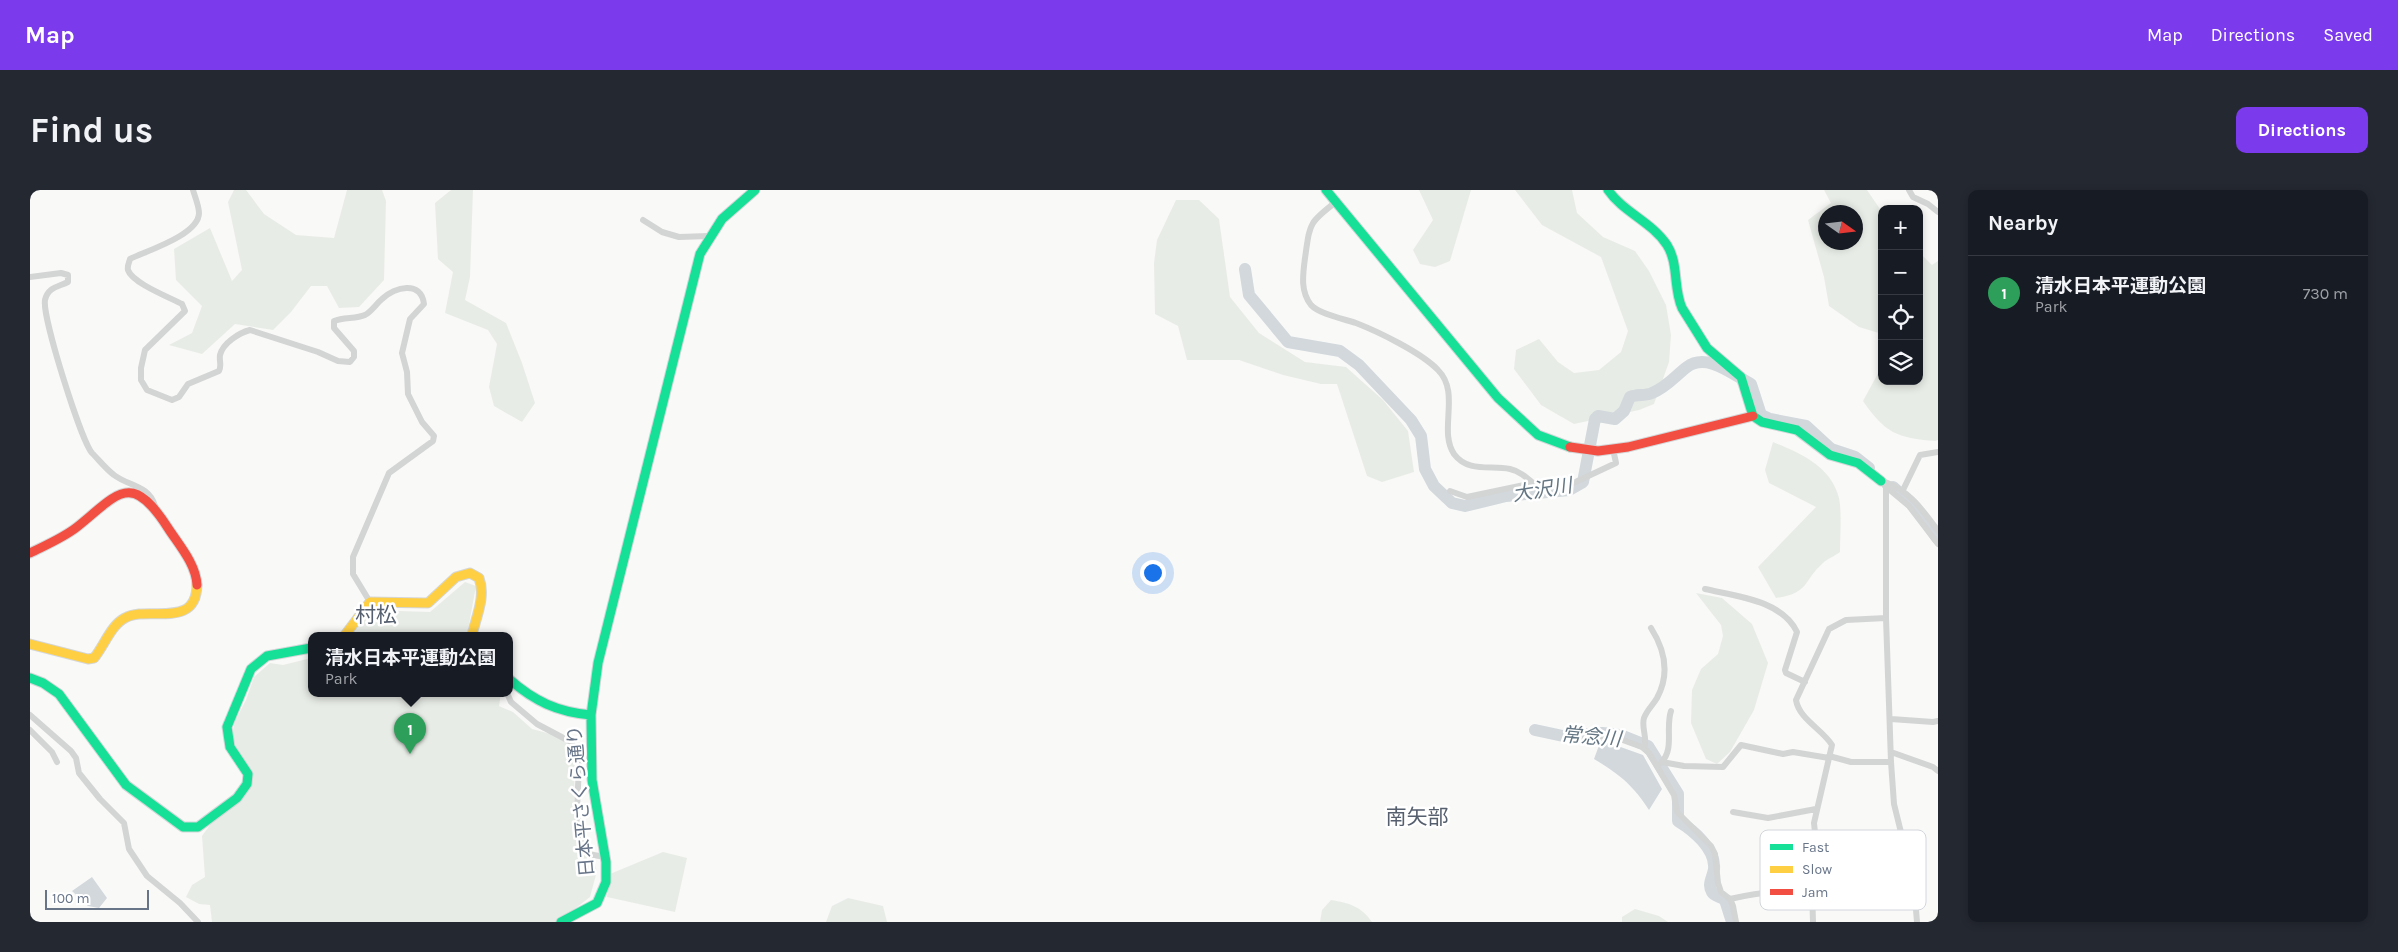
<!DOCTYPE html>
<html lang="en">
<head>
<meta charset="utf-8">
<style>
	:root { --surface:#171b24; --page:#242831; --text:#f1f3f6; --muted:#9ea1a6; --line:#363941; --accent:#7c3aed }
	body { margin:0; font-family:Karla,"Noto Sans JP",sans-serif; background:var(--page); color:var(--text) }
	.controls { position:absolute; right:15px; top:15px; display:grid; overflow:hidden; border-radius:10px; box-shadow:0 2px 8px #0003 }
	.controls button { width:45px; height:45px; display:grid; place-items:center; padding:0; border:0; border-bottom:1px solid var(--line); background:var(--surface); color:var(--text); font:25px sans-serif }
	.compass { position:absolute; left:1788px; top:15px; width:45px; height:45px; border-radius:50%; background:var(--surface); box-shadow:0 2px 8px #0003; rotate:104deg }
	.scale { position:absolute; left:15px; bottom:12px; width:104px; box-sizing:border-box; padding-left:5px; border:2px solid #687589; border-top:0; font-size:14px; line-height:18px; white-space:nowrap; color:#687589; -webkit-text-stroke:4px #fff; paint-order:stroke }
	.you { position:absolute; left:1122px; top:382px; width:18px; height:18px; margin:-12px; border:4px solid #fff; border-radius:50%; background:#1a73e8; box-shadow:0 0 0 8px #1a73e833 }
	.badge { display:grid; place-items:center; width:32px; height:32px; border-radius:50%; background:var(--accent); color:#fff; font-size:16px; font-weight:700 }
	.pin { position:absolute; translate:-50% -41px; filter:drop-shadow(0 1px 2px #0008) }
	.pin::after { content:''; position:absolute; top:26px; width:18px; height:15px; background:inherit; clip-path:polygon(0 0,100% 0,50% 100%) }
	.popup { position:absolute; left:278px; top:442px; width:205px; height:65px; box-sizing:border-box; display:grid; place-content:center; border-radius:10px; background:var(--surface); filter:drop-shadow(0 1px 4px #0005); font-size:16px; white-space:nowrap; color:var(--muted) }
	.popup b { font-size:19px; color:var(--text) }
	.popup::after { content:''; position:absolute; left:50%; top:100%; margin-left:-10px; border:10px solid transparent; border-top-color:var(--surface) }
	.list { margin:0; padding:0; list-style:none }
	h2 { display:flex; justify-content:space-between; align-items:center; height:65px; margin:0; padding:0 20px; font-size:21px }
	h2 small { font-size:16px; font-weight:400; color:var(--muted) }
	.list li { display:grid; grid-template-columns:32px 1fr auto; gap:15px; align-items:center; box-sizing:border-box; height:75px; padding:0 20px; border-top:1px solid var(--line) }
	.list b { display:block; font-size:19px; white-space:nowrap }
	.list p { margin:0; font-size:16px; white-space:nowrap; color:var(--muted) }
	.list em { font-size:16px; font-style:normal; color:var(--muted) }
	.icon { flex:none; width:28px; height:28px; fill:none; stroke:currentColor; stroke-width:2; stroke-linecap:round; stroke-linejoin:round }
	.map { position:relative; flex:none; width:1908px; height:732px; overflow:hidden; border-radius:10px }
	header { display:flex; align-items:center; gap:30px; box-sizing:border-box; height:70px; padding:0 25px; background:var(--accent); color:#fff }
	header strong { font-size:24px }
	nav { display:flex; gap:28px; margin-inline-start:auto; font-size:18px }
	.intro { display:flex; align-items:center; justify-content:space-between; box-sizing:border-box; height:120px; padding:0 30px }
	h1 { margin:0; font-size:35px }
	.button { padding:12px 22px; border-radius:10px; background:var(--accent); color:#fff; font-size:18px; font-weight:700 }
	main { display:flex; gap:30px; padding:0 30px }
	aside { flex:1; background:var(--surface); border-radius:10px; box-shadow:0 2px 8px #0003 }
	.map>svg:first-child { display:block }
	.green { fill:#e8ece6; fill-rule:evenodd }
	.water { fill:#d2d8dc }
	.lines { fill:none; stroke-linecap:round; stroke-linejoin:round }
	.river { stroke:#d2d8dc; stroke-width:12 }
	.fast-casing { stroke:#d4d6d7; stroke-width:11 }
	.slow-casing { stroke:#d4d6d7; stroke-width:11 }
	.jam-casing { stroke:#d4d6d7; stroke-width:11 }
	.street { stroke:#d3d4d4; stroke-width:6 }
	.fast { stroke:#16e098; stroke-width:9 }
	.slow { stroke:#ffcf43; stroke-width:9 }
	.jam { stroke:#f24e42; stroke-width:9 }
	.labels { text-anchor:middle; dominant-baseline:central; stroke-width:5; stroke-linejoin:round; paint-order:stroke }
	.street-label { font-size:19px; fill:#687589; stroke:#fff }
	.water-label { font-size:20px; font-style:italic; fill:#647683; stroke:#fff }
	.quarter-label { font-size:21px; fill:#565f6e; stroke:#fff }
	.key { fill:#fff; stroke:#d2d6dc; stroke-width:1 }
	.key-label { font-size:14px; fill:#687589 }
</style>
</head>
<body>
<header>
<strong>Map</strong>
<nav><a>Map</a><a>Directions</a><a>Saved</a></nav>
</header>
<div class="intro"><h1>Find us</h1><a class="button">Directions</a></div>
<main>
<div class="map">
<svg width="1908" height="732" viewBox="0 0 1908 732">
	<rect width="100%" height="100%" fill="#f9f9f8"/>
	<path class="green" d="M204 0H216L234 24 266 45 304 48 317 0H352L356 11 354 90 329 117 309 118 297 96H281L261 122 243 140 205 134 172 164 139 155 162 143 172 116 146 90 144 59 180 38 202 91 212 80 198 12Z
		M421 0H443L440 87 435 110 476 133 492 173 505 213 492 232 464 216 459 197 467 154 458 140 415 123 423 82 408 69 405 13Z
		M1389 0H1441L1420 71 1405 77 1390 74 1383 60 1403 30Z
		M1485 0H1542L1547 23 1573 47 1605 61 1619 81 1636 115 1641 145 1639 172 1624 214 1609 220 1544 234 1511 215 1484 179 1486 160 1509 149 1528 172 1544 183 1569 180 1591 162 1598 141 1571 67 1512 35Z
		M1794 0H1837L1852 22V144L1829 137 1799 116 1794 87 1778 30 1801 13ZM1796 22H1826V52H1796Z
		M1146 10H1169L1189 29 1200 107 1229 143 1275 172 1316 177 1353 210 1378 241 1384 282 1352 292 1337 286 1307 194H1291L1253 185 1209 170H1157L1148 136 1125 124 1124 73 1127 50Z
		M1889 62 1902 75 1908 71V250L1905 251C1867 248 1855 243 1833 211L1852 176V191H1889Z
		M1743 252C1770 263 1801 276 1809 308 1812 324 1810 345 1810 362 1805 366 1797 369 1793 373 1772 392 1780 403 1746 408L1728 377 1786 317 1739 293 1735 280Z
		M435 392 446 396 437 445H321L340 420 400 422Z
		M1666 403 1692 408 1722 434 1738 473 1724 520 1700 562 1687 574 1676 569 1661 533 1662 500 1671 479 1688 464 1693 446 1691 435Z
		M281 468V503H471L469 516 483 522 502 539 536 548 545 569 544 612 555 665 563 670 567 681 560 707 528 732H182L180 715 169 714 156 707 162 695 175 687 172 646 182 632 217 602 219 581 201 548 205 531 216 510 224 487 240 473 253 475Z
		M633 662 657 668 645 722 577 707 580 684Z
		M818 708 853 716 857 732H796L802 716Z
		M1301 710C1319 713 1331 716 1342 732H1290L1292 720Z
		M1605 719 1629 726 1638 732H1592V727Z"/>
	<path class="water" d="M1571 550 1613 565 1632 599 1619 620C1603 595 1589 584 1564 569Z
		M62 687 77 708 69 718 58 716 42 701Z"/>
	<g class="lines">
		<path class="river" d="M1215 79 1219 105 1258 152 1310 161 1329 175 1381 230 1391 246 1395 279 1404 296 1422 313 1435 316 1476 306 1539 300 1553 292 1565 229 1568 226 1585 229 1594 221 1600 207C1607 204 1616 206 1622 203 1637 197 1645 186 1657 177 1677 162 1703 185 1721 194L1731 225 1740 229 1776 236 1801 259 1825 267 1839 278
			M1863 297 1885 317 1908 349
			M1505 540 1533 546 1572 543 1583 544 1593 546 1618 556 1648 604V631C1663 640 1686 659 1684 679 1683 687 1677 694 1682 702 1684 706 1691 707 1695 710L1702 732"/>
		<g class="fast-casing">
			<path id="fast" d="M1296 0 1468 208 1508 245 1540 257
				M1578 0C1593 22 1622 32 1637 55 1649 74 1643 98 1652 118L1677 158 1711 187 1723 226 1732 232 1767 240 1800 265 1828 273 1851 291
				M0 488 13 493 29 504 96 595 153 637H168L207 608 217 594 218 584 200 557 197 537 221 479 237 466 281 458
				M479 489C504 511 527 522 561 525L562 590 576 672V692L567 713 531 732
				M561 525 568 473 670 64 692 29 725 0"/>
		</g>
		<g class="slow-casing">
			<path id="slow" d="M315 445 340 412 398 413 426 387 440 383 449 388C456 407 446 427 442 445
				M0 454 58 469 64 468C74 456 81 435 95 428 118 415 166 440 167 395"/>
		</g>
		<g class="jam-casing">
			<path id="jam" d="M1540 257 1568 261 1598 257 1723 226
				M0 363C16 355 33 348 47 337 88 304 101 280 138 338 149 355 166 374 167 395"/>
		</g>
		<path class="street" d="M163 0C165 7 169 16 169 23 169 45 116 61 100 69 99 73 97 76 98 80 102 93 141 108 152 114L155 121 115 160 111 178V190L117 200 142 210 149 207 158 194 189 181C192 175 189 171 190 165 193 153 209 143 220 140L288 162 308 171 320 172 324 167V161L304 138V131C314 127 326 129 335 125 342 121 346 114 352 109 365 97 391 90 394 114L380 129 372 163 377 182 378 204 392 232 404 246 403 251 359 283 323 367V384L340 412
			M1879 0 1883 7 1898 14 1908 22
			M1306 12C1278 33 1280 34 1275 68 1273 84 1270 101 1281 115 1289 124 1314 129 1326 133 1349 142 1392 163 1408 180 1431 203 1408 240 1424 264 1438 283 1461 275 1480 279 1489 281 1496 287 1503 293
			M613 30 632 42 649 47 679 46
			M0 87 31 83 38 85V92C28 97 18 97 15 110 12 127 51 250 62 263 69 270 76 279 84 285 98 296 119 295 125 316
			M1853 291C1881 302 1891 318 1908 341
			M1855 296 1879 316 1908 354
			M1856 297V428L1861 572 1864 614 1884 695 1887 732
			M1873 300 1890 265 1908 262
			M1420 301 1437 307 1503 293 1537 296 1586 273 1583 259
			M1675 399C1705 406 1752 410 1767 442L1755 480 1756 483 1775 492
			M477 503 481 512 507 534 541 552 550 566C549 589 541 649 558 664L575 667
			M0 525 41 561 46 568 49 583 70 609 94 633 99 659 117 686 150 713 168 732
			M1861 529 1903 532 1908 531
			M0 540 22 562 27 572
			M1550 551 1573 546 1590 549 1612 557 1619 563 1644 605 1647 622 1681 656 1685 664 1688 693 1691 702 1700 709 1703 716 1706 732
			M1614 558C1618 548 1611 538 1614 528 1617 520 1623 515 1627 508 1640 484 1635 460 1621 438
			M1861 562 1903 577 1908 581
			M1799 566 1821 572H1861
			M1632 572 1654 576 1693 577 1711 555 1753 564 1763 562 1799 568
			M1631 573C1645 558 1635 539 1641 521
			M1703 622 1738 628 1786 619
			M1782 698 1815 699 1848 706 1886 707
			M1700 709C1728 702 1753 700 1782 701
			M1783 732 1782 698 1787 661 1784 633 1802 555C1792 539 1769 529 1766 510L1799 439 1816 430 1856 428"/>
		<use href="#fast" class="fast"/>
		<use href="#slow" class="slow"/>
		<use href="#jam" class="jam"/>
	</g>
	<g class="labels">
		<g class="street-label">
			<text transform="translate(551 611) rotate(-95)">日本平さくら通り</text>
		</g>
		<g class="water-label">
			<text transform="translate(1512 300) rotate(-9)">大沢川</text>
			<text transform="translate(1561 547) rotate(5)">常念川</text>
		</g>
		<g class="quarter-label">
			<text x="346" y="425">村松</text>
			<text x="1387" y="627">南矢部</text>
		</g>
	</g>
	<rect x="1730" y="640" width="166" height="80" rx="8" class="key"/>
	<rect x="1740" y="654" width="23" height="6" fill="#16e098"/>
	<rect x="1740" y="676" width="23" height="7" fill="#ffcf43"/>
	<rect x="1740" y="699" width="23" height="6" fill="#f24e42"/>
	<g class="key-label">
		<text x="1772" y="662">Fast</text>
		<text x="1772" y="684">Slow</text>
		<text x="1772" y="707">Jam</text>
	</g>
</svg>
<div class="controls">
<button>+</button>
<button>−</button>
<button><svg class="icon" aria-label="locate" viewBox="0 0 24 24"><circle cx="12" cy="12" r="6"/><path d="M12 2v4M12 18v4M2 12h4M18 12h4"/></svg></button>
<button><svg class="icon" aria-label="layers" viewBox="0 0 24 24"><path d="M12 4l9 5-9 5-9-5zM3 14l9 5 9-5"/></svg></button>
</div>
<svg class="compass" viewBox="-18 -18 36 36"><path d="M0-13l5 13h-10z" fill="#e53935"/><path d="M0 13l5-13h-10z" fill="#9ea1a6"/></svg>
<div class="scale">100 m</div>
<div class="you"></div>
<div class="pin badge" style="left:380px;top:564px;background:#2e9e5b">1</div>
<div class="popup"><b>清水日本平運動公園</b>Park</div>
</div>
<aside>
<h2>Nearby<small></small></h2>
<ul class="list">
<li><span class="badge" style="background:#2e9e5b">1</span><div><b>清水日本平運動公園</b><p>Park</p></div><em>730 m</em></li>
</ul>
</aside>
</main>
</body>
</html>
